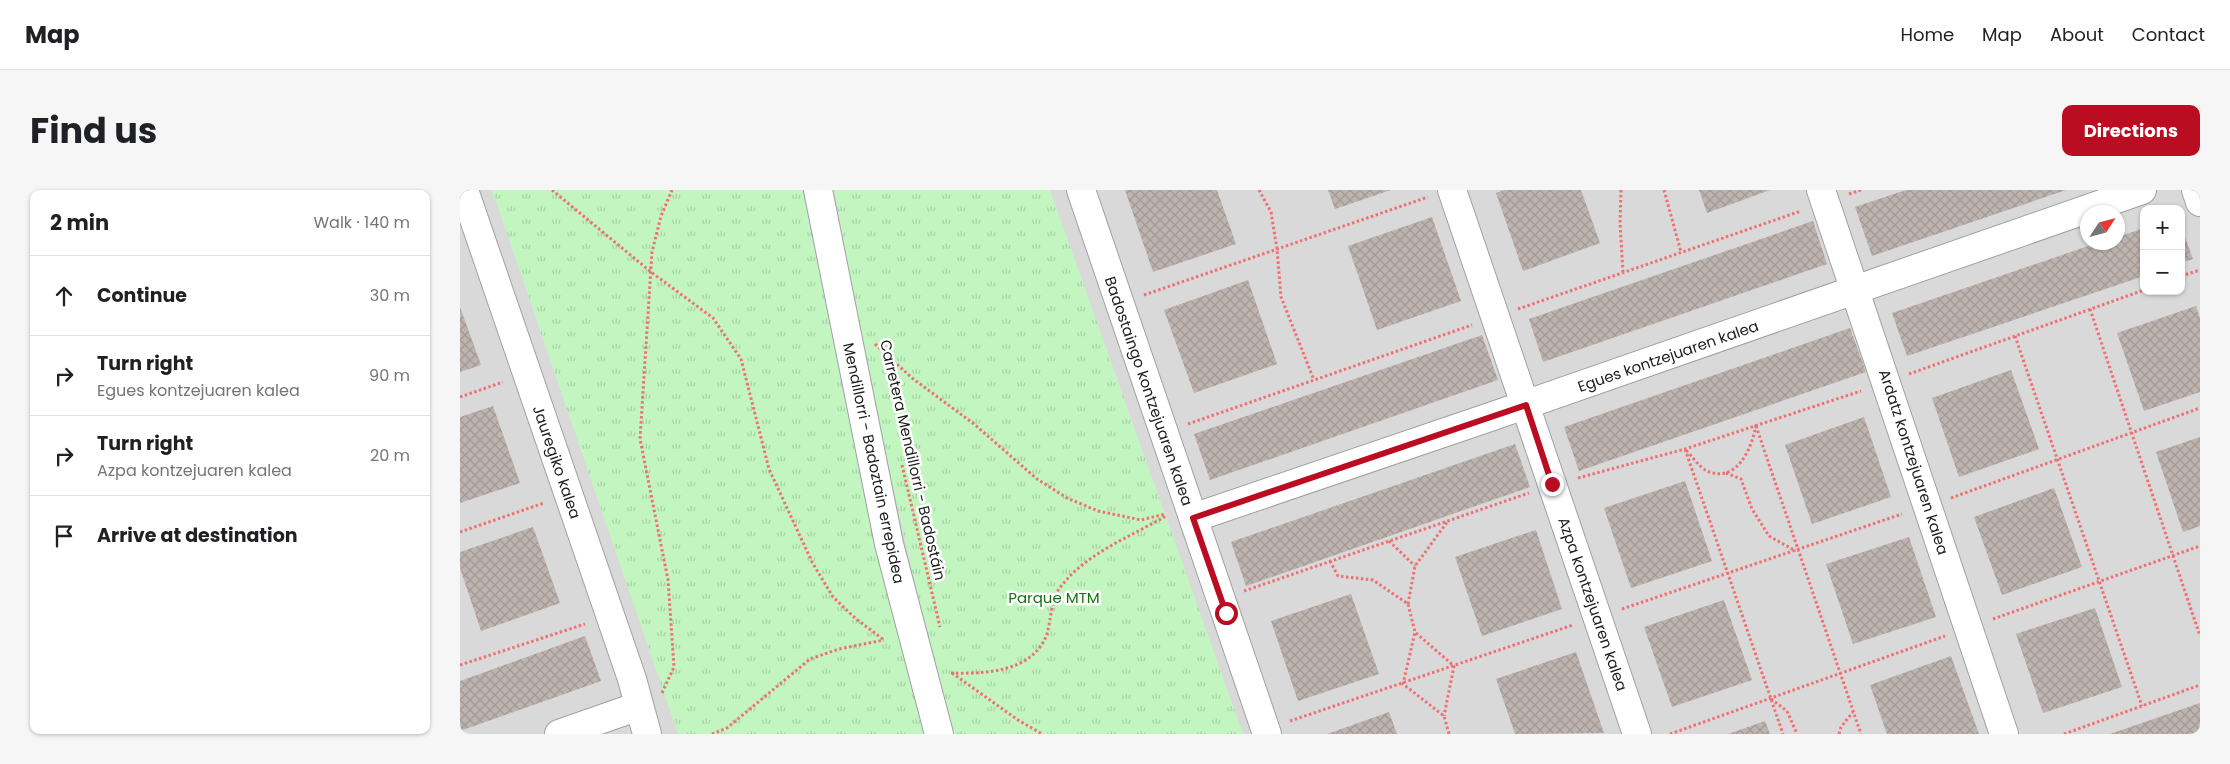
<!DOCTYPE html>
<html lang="en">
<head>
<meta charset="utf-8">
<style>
	:root { --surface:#fff; --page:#f6f6f6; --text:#202124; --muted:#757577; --line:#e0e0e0; --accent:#bb0d21 }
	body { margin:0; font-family:Poppins,sans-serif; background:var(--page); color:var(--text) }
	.controls { position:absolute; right:15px; top:15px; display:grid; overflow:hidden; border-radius:10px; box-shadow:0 1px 4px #0004 }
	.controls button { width:45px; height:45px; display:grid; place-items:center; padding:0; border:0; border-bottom:1px solid var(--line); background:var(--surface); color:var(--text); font:25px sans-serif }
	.compass { position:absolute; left:1620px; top:15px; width:45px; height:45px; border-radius:50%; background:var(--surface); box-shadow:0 1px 4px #0004; rotate:54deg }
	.stop { position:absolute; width:15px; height:15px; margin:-11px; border:4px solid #bb0d21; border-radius:50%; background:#fff }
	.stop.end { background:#bb0d21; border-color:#fff; box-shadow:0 1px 5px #0008 }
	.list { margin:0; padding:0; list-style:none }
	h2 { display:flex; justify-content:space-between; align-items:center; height:65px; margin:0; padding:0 20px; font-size:21px }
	h2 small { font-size:16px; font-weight:400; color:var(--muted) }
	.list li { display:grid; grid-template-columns:32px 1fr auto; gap:15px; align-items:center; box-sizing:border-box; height:80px; padding:0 20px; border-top:1px solid var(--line) }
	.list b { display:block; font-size:19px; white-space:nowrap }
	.list p { margin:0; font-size:16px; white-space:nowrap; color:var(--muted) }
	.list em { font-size:16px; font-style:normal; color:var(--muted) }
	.icon { flex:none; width:28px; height:28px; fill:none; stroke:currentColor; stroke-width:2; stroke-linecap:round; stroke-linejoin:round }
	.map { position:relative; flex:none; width:1740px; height:544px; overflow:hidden; border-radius:10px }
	header { display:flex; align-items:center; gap:30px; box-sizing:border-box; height:70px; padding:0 25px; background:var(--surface); border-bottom:1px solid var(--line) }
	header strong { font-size:24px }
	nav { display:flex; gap:28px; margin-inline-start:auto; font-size:18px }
	.intro { display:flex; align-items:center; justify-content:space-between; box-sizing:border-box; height:120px; padding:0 30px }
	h1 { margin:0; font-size:35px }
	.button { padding:12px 22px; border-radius:10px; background:var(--accent); color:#fff; font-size:18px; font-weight:700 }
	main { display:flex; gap:30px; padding:0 30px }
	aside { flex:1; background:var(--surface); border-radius:10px; box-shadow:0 1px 4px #0004 }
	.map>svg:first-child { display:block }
	.residential { fill:#dad9d9; fill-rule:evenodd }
	.park { fill:url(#park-tufts) }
	.building { fill:url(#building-cross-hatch) }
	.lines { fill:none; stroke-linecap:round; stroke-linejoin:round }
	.minor-casing { stroke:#a0a0a0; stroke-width:30 }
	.path { stroke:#f07072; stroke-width:3; stroke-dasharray:2.5 2.5; stroke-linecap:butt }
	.minor { stroke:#fff; stroke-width:28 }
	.route { stroke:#bb0d21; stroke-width:6 }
	.labels { text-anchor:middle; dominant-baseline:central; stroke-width:5; stroke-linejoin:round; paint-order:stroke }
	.street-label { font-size:15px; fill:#1c1c1c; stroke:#fff }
	.park-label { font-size:15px; fill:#157212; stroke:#fff }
</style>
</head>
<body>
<header>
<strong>Map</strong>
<nav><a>Home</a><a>Map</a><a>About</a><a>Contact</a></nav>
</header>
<div class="intro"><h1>Find us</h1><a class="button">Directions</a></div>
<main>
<aside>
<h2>2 min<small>Walk · 140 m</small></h2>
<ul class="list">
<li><svg class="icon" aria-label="ahead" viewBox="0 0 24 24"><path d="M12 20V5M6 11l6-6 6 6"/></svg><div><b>Continue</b></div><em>30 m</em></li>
<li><svg class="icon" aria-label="right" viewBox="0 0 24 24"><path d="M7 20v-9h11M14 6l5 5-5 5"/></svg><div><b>Turn right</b><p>Egues kontzejuaren kalea</p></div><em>90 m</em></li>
<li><svg class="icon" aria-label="right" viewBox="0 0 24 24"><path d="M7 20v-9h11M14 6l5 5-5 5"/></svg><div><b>Turn right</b><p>Azpa kontzejuaren kalea</p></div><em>20 m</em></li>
<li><svg class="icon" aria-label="arrive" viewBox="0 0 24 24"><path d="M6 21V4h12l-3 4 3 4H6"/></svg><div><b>Arrive at destination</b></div></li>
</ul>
</aside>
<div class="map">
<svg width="1740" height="544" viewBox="0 0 1740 544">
	<defs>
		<pattern id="park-tufts" width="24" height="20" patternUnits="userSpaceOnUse" patternTransform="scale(1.25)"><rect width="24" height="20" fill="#c3f5c1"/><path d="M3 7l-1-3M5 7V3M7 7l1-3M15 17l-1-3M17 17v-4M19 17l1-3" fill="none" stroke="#a7d1a5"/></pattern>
		<pattern id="building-cross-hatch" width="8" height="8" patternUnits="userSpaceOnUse" patternTransform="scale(1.25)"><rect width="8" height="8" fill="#bdb3af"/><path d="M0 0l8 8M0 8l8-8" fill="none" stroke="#a29996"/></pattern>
	</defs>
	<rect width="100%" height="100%" fill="#ede8e2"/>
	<path class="residential" d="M0 0H1740V544H0ZM1684 19H1721V101H1684ZM1628 22H1658V52H1628Z"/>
	<path class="park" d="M32 0H345L376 165 432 412 465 544H218Z
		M374 0H590L783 544H494L458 408 412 203Z"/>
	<path class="building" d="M665 0H757L776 54 693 82Z
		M868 0H931L875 19Z
		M1044 0H1121L1140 53 1063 81 1036 3Z
		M1239 0H1310L1247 23Z
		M1446 0H1606L1412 66 1395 17Z
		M972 27 1001 111 917 140 888 56Z
		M1353 31 1367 74 1083 172 1069 129Z
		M1721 36 1733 69 1721 73Z
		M1684 38V86L1447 166 1432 123 1640 52H1658V47Z
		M788 90 817 174 734 203 704 120Z
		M1736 116 1740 128V202L1684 221 1657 143Z
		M0 117 21 175 0 182Z
		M1390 138 1406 182 1119 281 1104 237Z
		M1022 145 1038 190 750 290 734 244Z
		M1551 180 1579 259 1499 287 1472 208Z
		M33 216 60 293 0 313V227Z
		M1404 227 1431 307 1352 334 1325 255Z
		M1740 247V336L1723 342 1696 262Z
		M1055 254 1070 297 786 396 771 352Z
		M1225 291 1252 371 1171 398 1144 318Z
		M1594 298 1622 377 1542 405 1514 327Z
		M73 337 100 413 21 441 0 378V362Z
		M1076 340 1102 419 1022 446 995 367Z
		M1449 347 1476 427 1393 454 1366 374Z
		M891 404 919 484 838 511 811 431Z
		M1264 410 1292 490 1212 517 1184 437Z
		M1635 418 1662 497 1583 523 1556 444Z
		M125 446 141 491 0 541V491Z
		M1116 462 1144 543 1055 544 1036 489Z
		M1491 466 1519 544H1427L1410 495Z
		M1740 513V544H1650Z
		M929 522 937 544H867Z
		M1305 531 1310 544H1268Z"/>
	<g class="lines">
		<g class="minor-casing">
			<path id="minor" d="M4 0 172 489 187 544
				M358 0 429 354 479 544
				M621 0 807 544
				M992 0 1177 544
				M1361 0 1544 544
				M1736 0 1740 12
				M733 328 1030 227 1682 0
				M99 544 179 516"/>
		</g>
		<path class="path" d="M92 0 191 82 253 128 281 169 309 279 352 372 373 407 395 428 424 450
			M799 0 811 22 817 59 821 107 854 190
			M1161 0 1160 33 1163 83
			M1204 0 1221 62
			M1389 4 1401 0
			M1721 86 1740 80
			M684 105 968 7
			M1058 119 1341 21
			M1630 119 1740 446
			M1555 146 1682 516
			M415 154 452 188 514 234 577 289 607 308 638 321 681 330 705 324
			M1449 184 1684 100
			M0 207 43 192
			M728 234 1012 135
			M1296 235C1292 258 1277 294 1247 281 1239 277 1231 265 1225 259L1323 544
			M1296 236 1401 544
			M442 275 480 437
			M1266 283 1281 289 1292 319 1309 346 1332 359 1336 360
			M1118 288 1225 259 1401 201
			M1491 308 1740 218
			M0 342 84 313
			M929 351 955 376
			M870 371 878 386 913 390 948 414 955 442 943 494 984 526 989 544
			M784 401 1069 303
			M948 414 955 376 988 331
			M1162 419 1442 324
			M1533 429 1740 356
			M956 443 994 476 984 526
			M0 475 125 434
			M491 483C526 484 573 482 587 444 591 430 591 411 599 399 624 364 670 347 706 326
			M492 483 558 530 582 544
			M202 503 214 477 208 390 180 249 192 62 201 26 212 0
			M1311 509 1327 521 1337 544
			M830 531 1113 435
			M252 544 267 538 350 469 379 459 424 450
			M1210 544 1485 446
			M1379 544 1381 537 1393 522
			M1604 544 1740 495"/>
		<use href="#minor" class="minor"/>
	</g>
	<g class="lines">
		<path class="route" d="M766 423 733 328 1066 215 1092 294"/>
	</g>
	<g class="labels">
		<g class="street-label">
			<text transform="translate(1208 166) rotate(-19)">Egues kontzejuaren kalea</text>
			<text transform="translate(689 201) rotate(71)">Badostaingo kontzejuaren kalea</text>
			<text transform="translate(453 270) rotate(77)">Carretera Mendillorri - Badostáin</text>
			<text transform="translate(97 272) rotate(71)">Jauregiko kalea</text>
			<text transform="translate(1454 272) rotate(72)">Ardatz kontzejuaren kalea</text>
			<text transform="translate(414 273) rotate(78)">Mendillorri - Badoztain errepidea</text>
			<text transform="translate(1133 414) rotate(71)">Azpa kontzejuaren kalea</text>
		</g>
		<g class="park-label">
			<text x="594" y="407">Parque MTM</text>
		</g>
	</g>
</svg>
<div class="controls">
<button>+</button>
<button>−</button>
</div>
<svg class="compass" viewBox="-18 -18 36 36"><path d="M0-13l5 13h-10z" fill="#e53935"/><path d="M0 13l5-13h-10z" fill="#757577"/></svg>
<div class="stop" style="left:766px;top:423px"></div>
<div class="stop end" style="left:1092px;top:294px"></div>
</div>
</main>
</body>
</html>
